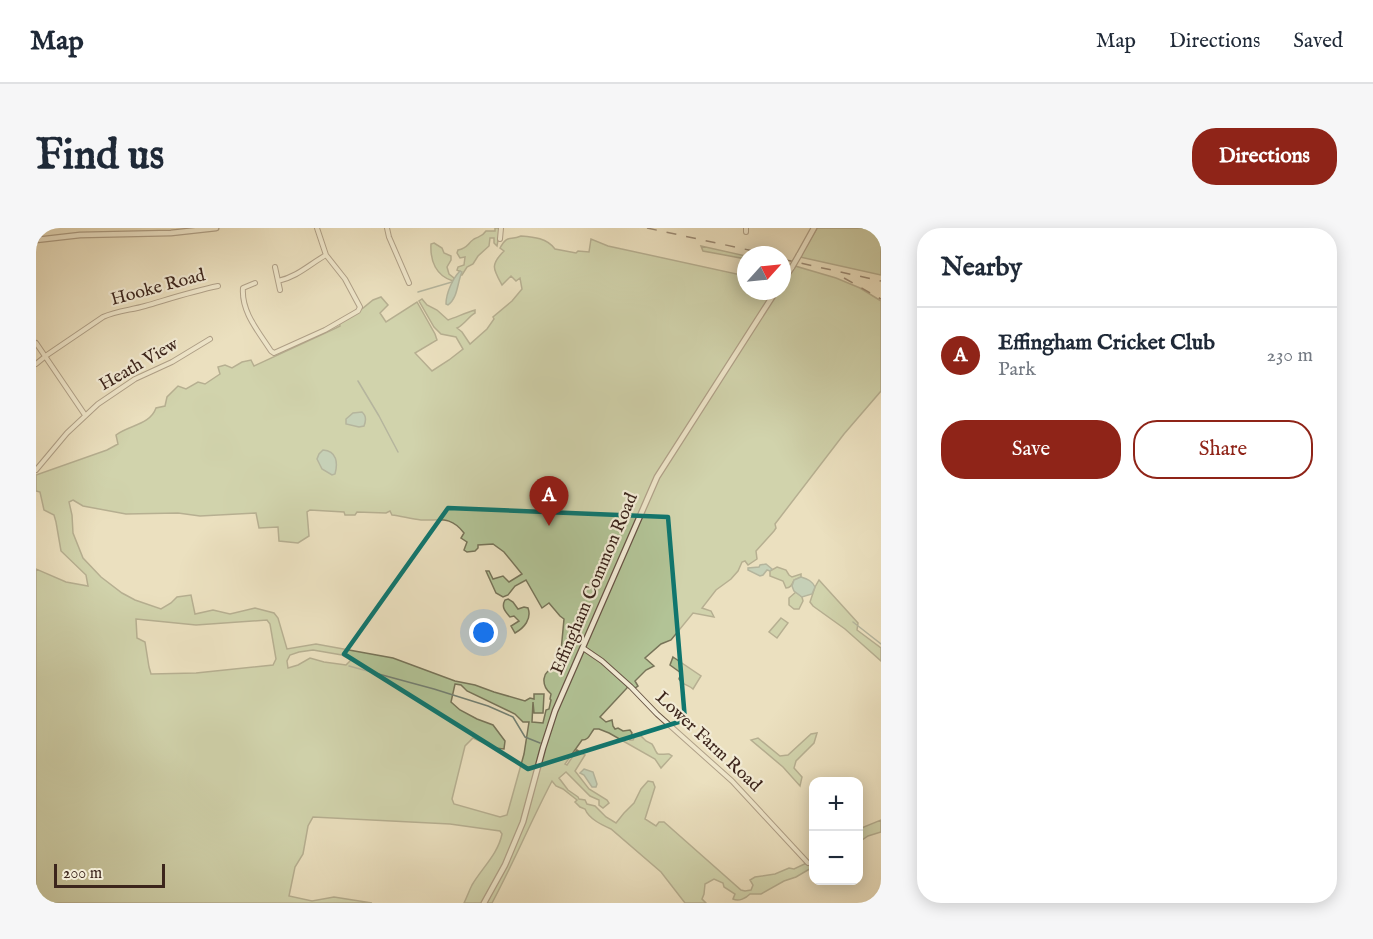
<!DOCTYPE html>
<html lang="en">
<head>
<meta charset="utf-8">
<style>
	:root { --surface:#fff; --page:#f6f6f7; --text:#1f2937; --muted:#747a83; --line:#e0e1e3; --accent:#8f2418 }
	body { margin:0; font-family:"IM FELL English",serif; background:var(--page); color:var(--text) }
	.controls { position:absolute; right:18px; bottom:18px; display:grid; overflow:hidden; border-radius:12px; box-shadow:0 3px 15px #0003 }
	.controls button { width:54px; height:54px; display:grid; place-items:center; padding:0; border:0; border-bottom:2px solid var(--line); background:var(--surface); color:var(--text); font:30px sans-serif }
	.compass { position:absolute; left:701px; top:18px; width:54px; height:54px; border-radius:50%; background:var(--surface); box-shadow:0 3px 15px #0003; rotate:63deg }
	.scale { position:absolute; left:18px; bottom:15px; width:111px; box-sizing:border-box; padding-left:6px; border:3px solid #3c251c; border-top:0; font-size:16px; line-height:21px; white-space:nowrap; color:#3c251c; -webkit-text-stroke:4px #f2ebd5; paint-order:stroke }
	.you { position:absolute; left:448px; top:405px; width:21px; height:21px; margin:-15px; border:4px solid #fff; border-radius:50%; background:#1a73e8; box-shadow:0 0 0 9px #1a73e833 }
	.badge { display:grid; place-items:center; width:39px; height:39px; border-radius:50%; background:var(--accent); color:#fff; font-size:20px; font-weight:700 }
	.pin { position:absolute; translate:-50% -50px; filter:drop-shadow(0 2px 3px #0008) }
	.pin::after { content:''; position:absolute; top:32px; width:21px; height:18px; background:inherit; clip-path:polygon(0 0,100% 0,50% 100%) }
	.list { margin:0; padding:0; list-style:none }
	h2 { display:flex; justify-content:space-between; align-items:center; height:78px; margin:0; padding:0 24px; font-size:26px }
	h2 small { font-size:20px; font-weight:400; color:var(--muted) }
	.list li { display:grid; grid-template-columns:39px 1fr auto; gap:18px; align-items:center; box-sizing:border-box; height:96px; padding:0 24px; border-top:2px solid var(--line) }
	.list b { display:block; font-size:22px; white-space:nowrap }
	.list p { margin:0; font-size:20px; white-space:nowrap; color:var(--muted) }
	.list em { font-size:20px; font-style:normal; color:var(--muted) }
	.actions { display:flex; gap:12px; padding:18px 24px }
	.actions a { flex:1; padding:14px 0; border:2px solid var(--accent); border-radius:24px; text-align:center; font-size:21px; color:var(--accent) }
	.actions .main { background:var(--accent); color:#fff }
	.map { position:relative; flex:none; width:845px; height:675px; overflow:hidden; border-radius:24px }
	header { display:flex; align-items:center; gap:36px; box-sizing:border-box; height:84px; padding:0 30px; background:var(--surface); border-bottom:2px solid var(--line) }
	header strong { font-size:28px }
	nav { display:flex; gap:33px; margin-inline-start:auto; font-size:21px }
	.intro { display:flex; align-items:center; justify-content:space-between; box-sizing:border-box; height:144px; padding:0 36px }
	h1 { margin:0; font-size:42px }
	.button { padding:15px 27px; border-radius:24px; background:var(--accent); color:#fff; font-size:21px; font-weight:700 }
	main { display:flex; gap:36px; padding:0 36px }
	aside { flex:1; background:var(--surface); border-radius:24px; box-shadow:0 3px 15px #0003 }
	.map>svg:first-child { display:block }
	.green { fill:#b2c396; stroke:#777459; stroke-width:1.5; fill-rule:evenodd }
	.water { fill:#99bdad; stroke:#748073; stroke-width:1.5 }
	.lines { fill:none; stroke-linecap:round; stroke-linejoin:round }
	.stream { stroke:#748073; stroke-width:1.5 }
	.minor-casing { stroke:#685445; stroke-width:6 }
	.tertiary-casing { stroke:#685445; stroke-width:7 }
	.minor { stroke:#f2ebd5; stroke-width:4 }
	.tertiary { stroke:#f2ebd5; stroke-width:4.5 }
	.rail { stroke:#3c251c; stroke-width:1.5; stroke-dasharray:10 10; stroke-linecap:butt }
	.tertiary-bridge-casing { stroke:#685445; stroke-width:7; stroke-linecap:butt }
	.tertiary-bridge { stroke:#f2ebd5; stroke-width:4.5 }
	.marked { fill:none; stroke:#0f766e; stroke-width:4.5; stroke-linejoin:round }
	.labels { text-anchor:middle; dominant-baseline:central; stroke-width:4.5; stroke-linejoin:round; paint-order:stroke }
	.street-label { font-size:18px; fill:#3c251c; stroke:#f2ebd5 }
</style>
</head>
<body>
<header>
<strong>Map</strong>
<nav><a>Map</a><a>Directions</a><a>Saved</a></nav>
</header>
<div class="intro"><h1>Find us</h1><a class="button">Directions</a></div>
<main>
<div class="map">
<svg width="845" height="675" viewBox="0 0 845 675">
	<rect width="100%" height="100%" fill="#ebe0bf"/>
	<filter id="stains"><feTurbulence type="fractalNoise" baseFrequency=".00333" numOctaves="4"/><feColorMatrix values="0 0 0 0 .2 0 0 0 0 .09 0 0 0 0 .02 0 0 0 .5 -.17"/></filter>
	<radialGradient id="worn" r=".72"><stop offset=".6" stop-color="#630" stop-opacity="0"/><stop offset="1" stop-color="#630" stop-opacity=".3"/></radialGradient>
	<path class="green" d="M459 0H464L461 18 458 15V10H454L453 18 442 28 437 36 431 39 426 47H424L425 44 421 42 422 39 428 37 429 29 424 30 421 25 422 22C432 20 431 16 438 11 444 8 446 9 450 3H459Z
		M781 0H845V47L764 29Z
		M485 8C498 9 511 10 519 21L540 25 542 23 553 24 555 11 572 18 710 48V63H746V58L759 38 800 50 824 60 845 73V163L808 206 739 296 740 300 738 303 720 323 721 331 712 337 709 333 706 334 702 343 695 351 680 362 666 380 675 383 678 389 657 385 635 412 625 416 609 430 618 438 610 442 599 453 602 458 599 460 592 455 591 460 564 489 570 494 576 492 577 498 579 501 582 500 587 503 594 502 596 505 594 512H597L599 508H605L610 513 616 516C623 527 617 527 633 526L636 528 625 540 619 531 573 505 563 501H558C554 506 553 512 546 512L529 536 531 537 541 522 549 527 539 543 553 561 571 572 573 575 567 580 563 577V572L554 568 530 544 523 550 532 562 542 569 543 571 549 572 551 576 559 578 570 589 580 595 588 585 598 575 605 561 612 553 617 554 619 559 609 591 620 598 623 594H628L705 662 709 663 715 662 717 657 714 652 719 649 739 646 753 640 758 641 777 632V639L760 649 748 653 725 666H714C710 670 703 674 697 671L699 666 688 659 687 655 678 651 669 656 668 666 666 671 670 675H649L625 644 575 601C566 597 553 591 549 581L544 579 539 574 541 572 527 561 520 558 516 553C495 593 477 636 456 675H428C431 669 433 663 436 657 446 640 462 626 466 606L464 603 414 596 277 589 272 598 267 626 259 639 253 668 276 673 298 669 336 675H0V341L30 354 52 358 50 347 25 323 20 294 18 287 8 282 4 264 0 263V247L71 222 82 216 80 207C93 197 114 197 120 180L129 178 131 169 142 158 150 161 162 154 169 156 184 146 182 139 189 137 196 140 206 134 215 132 218 138 300 100 304 98 303 92 327 80 337 72 345 69 352 77 344 85 350 94 381 74 399 106 401 112 379 125 396 143 413 132 427 121 420 109 405 106 398 99 383 73 386 71 391 77 401 82 412 92C421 89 429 85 439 82V85C432 89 429 96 421 100L426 104 434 116 451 101 458 91 457 89 476 73 486 61 484 50 480 53 475 48 466 57C457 41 454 37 468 23L464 20C472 6 473 13 485 8ZM37 272 47 278 90 286 142 285 164 288 220 285 223 300 242 299 243 313 262 315 273 308 271 284 274 282 308 284 309 287H319L321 284 350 285 354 283 356 287C365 288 375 291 385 292 404 293 414 287 428 305L425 310 431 314 428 322 431 324 439 323 442 320V317L457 316 468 324 486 346 473 354 467 348 457 351 453 343H450L460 365 467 369 472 367 479 358 490 352 506 380 513 375 524 388 528 391 525 423 523 425 519 441C505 442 505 458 515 466L514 471 515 472 513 481 510 482 507 495 496 494 497 474 498 485H507L508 466H498V471L494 470 489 473 458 464 439 457 419 453 357 430 280 416 251 421 242 390 238 385 219 380 194 386 177 382 159 386 155 367 141 369 135 375 125 381 99 372 86 365 65 349 47 330 37 305 36 287 33 274ZM100 391 160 397 231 392 234 396 240 431 237 437 160 445 115 446 113 439 109 414 101 410ZM277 422 306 427 315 432 310 437 288 434 274 430 262 437 252 440 251 433 254 427 263 424ZM419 456 425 457 431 463 479 486 487 494H493L488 526 471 587 464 589 418 576 416 571 429 518 437 510 459 520 468 521 469 513 457 497 441 491 424 482 415 474Z
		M398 15 406 20 408 25 415 28V32L411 39 413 46 418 50 417 53C400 48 394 33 395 16Z
		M665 18 710 28V31L667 23Z
		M741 339 750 342 753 347 756 349 765 346V349L758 352C756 356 755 360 750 360L747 353 734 348V343Z
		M783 352 822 395 821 402 845 420V433L809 401 777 378 774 374 779 359Z
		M760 364 766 369 767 373 763 381H758L753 377V370Z
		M472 371 477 374 482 381 488 379 492 380C496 391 488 400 479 405L475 398 483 393 478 388 474 389C469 383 465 379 469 372Z
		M745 390 752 395 741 410 733 404Z
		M637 429 665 448 657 461C653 457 646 457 643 451L645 445 634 437Z
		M781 505 778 515 760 533 758 540 766 549 764 558 747 539 715 512 722 510 744 528 752 527 775 506Z
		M845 592V604L832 608 823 614V601Z"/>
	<path class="water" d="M424 43 426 44C421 55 422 70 412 77L410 76C410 65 417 50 424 43Z
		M326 184C331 188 330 193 328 198L323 199 310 196V191L317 185Z
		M287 222C301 223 302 235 299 246L296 247 286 241 281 231 283 226Z
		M730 336 736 341 734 343 731 342 727 347 724 348 712 342V340L723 339 724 337Z
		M765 349C772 351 776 353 779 359L776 366 766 369 758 363 756 358 758 352Z
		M548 541 557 544 561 556 560 559H556L548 547 544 545Z"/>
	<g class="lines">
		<path class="stream" d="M382 64 416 54
			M322 153 343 188 362 224
			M817 394 845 416
			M313 438 398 461 452 478 477 489 489 509 504 515"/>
		<g class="minor-casing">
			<path id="minor" d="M351 0 353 9 373 55
				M710 0V4
				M464 11 465 0
				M239 39 244 62
				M242 53C261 49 274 36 290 27
				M219 55 207 60C205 84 223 104 235 123L238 125 289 102 322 83 324 79 309 51 290 27 281 0
				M0 115 49 187
				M0 136 11 127 67 89C80 83 95 82 109 78 133 71 157 63 182 58
				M0 242 31 205 62 176 99 151 136 134 174 111
				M547 420 566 433 595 459 621 486 696 553 772 635"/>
		</g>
		<g class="tertiary-casing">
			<path id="tertiary" d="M0 12 44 7 135 5 180 0
				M763 27 778 0
				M746 54 756 39
				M448 675 469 637 487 594 507 520 519 483 621 249 740 63"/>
		</g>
		<use href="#minor" class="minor"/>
		<use href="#tertiary" class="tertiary"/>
		<path class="rail" d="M611 0 736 27
			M746 31 845 53
			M808 50 845 71"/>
		<g class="tertiary-bridge-casing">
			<path id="tertiary-bridge" d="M756 39 763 27"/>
		</g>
		<use href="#tertiary-bridge" class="tertiary-bridge"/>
	</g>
	<path d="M0 0H845V675H0ZM412 280 632 289 649 492 492 541 308 426Z" fill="#ebe0bf" fill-opacity=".55" fill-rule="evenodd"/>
	<path class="marked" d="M412 280 632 289 649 492 492 541 308 426Z"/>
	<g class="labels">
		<g class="street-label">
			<text transform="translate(122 60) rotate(-15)">Hooke Road</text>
			<text transform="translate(103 137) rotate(-30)">Heath View</text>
			<text transform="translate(559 356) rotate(-67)">Effingham Common Road</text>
			<text transform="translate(672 514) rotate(43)">Lower Farm Road</text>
		</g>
	</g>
	<rect width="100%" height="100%" filter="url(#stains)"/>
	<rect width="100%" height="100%" fill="url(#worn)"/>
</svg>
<div class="controls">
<button>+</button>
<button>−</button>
</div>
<svg class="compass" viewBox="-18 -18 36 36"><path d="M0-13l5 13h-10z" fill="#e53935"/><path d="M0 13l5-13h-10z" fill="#747a83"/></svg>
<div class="scale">200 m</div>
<div class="you"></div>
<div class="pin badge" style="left:513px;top:298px">A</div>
</div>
<aside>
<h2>Nearby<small></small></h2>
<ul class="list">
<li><span class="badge">A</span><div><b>Effingham Cricket Club</b><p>Park</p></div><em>230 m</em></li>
</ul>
<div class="actions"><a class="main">Save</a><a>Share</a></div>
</aside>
</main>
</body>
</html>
